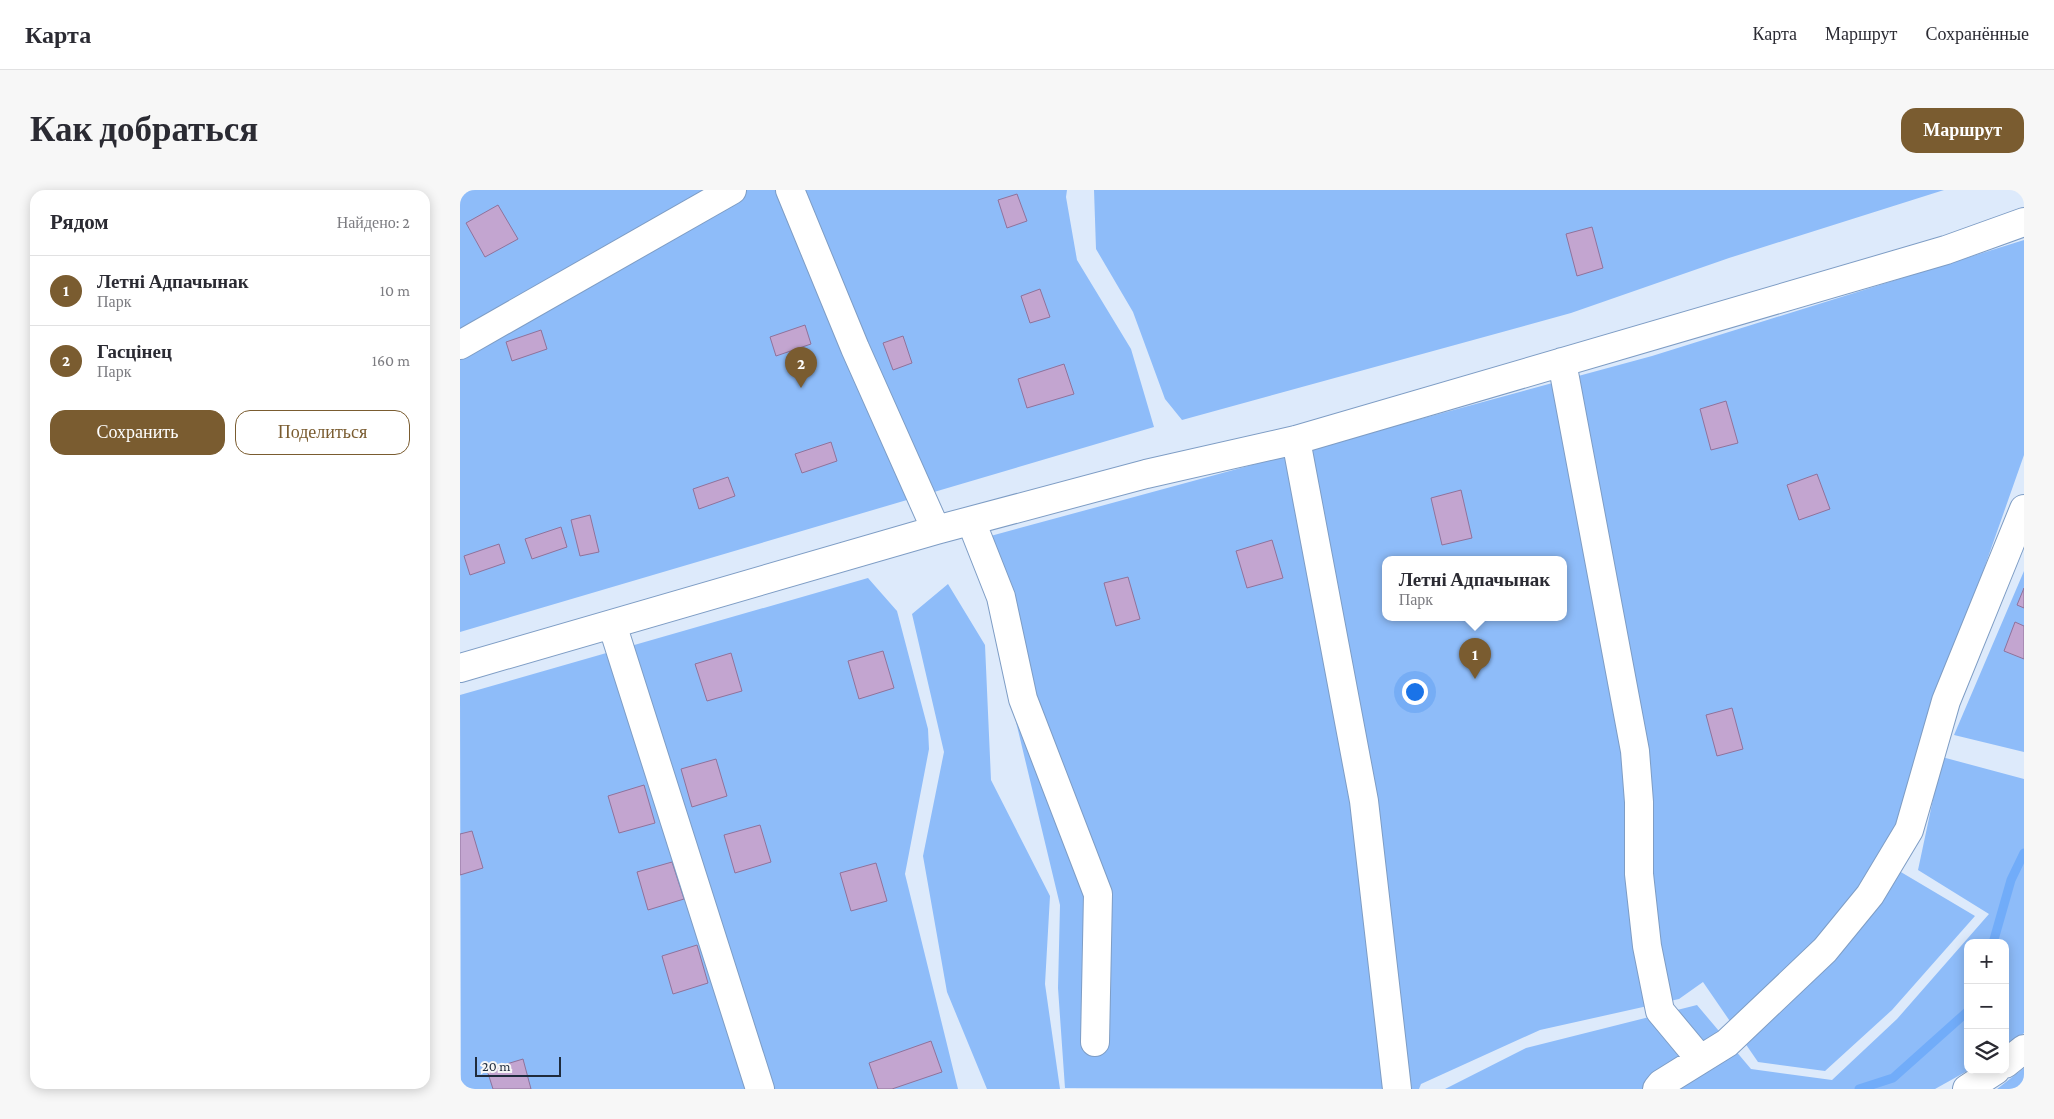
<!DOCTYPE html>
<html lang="ru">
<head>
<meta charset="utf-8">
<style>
	:root { --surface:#fff; --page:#f7f7f7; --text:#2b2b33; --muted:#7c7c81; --line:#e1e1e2; --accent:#7a5c30 }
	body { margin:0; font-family:"Crimson Pro",serif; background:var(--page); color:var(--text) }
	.controls { position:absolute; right:15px; bottom:15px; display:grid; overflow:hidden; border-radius:10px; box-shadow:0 2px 12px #0003 }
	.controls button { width:45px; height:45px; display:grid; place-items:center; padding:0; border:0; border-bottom:1px solid var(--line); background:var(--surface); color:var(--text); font:25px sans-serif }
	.scale { position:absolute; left:15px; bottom:12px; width:86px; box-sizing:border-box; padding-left:5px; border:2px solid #1f2b3c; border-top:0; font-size:14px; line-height:18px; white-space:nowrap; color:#1f2b3c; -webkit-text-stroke:4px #f6f6f6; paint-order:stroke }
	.you { position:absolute; left:954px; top:501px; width:18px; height:18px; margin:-12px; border:4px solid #fff; border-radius:50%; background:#1a73e8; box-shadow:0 0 0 8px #1a73e833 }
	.badge { display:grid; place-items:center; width:32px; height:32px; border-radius:50%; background:var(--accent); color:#fff; font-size:16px; font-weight:700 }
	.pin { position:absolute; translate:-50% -41px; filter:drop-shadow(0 1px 2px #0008) }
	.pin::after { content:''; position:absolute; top:26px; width:18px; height:15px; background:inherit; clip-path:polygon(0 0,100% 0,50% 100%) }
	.popup { position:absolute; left:922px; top:366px; width:185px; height:65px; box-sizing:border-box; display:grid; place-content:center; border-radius:10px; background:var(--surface); filter:drop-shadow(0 1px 4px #0005); font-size:16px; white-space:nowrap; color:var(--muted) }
	.popup b { font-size:19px; color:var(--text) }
	.popup::after { content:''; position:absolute; left:50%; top:100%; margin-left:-10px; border:10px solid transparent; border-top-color:var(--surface) }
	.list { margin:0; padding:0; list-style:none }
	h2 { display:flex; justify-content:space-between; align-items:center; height:65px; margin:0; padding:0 20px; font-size:21px }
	h2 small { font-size:16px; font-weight:400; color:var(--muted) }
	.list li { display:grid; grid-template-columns:32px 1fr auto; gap:15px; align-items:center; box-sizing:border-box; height:70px; padding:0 20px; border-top:1px solid var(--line) }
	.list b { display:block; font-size:19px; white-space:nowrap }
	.list p { margin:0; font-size:16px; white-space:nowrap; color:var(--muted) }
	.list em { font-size:16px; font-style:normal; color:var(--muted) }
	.actions { display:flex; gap:10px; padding:15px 20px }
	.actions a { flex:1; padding:11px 0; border:1px solid var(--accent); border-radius:15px; text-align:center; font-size:18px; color:var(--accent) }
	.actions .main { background:var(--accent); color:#fff }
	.icon { flex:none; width:28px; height:28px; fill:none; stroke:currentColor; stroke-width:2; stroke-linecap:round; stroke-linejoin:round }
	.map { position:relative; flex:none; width:1564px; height:899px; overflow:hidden; border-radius:15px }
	header { display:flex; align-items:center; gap:30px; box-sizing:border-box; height:70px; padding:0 25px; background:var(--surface); border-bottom:1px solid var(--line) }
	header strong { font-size:24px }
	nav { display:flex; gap:28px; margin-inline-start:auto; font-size:18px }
	.intro { display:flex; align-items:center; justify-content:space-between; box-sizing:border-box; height:120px; padding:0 30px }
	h1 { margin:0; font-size:35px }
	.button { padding:12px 22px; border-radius:15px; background:var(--accent); color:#fff; font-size:18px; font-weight:700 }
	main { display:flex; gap:30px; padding:0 30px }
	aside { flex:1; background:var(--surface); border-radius:15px; box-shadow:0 2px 12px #0003 }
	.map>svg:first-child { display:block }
	.green { fill:#8ebcf9; fill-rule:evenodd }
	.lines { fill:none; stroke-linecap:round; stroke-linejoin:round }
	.stream { stroke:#71acf9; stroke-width:9 }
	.building { fill:#c3a5d0; stroke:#8f729b }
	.minor-casing { stroke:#7e9dc5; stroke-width:30 }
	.minor { stroke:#fff; stroke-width:28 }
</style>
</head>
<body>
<header>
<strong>Карта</strong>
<nav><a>Карта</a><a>Маршрут</a><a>Сохранённые</a></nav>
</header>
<div class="intro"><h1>Как добраться</h1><a class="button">Маршрут</a></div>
<main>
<aside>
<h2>Рядом<small>Найдено: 2</small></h2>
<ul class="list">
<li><span class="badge">1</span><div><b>Летні Адпачынак</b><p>Парк</p></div><em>10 m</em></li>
<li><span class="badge">2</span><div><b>Гасцінец</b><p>Парк</p></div><em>160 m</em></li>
</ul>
<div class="actions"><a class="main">Сохранить</a><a>Поделиться</a></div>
</aside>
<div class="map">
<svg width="1564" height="899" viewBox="0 0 1564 899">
	<rect width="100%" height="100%" fill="#ddeafb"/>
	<path class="green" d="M0 0H607L606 7 617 70 671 159 694 237 0 442Z
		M634 0H1484L1269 68 1111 123 722 230 705 209 673 122 636 59Z
		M1564 50V265L1456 572 1424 672 1515 726 1432 820 1365 881 1298 872 1243 792 1219 809 1080 840 961 894 959 899 605 898 598 798 600 715 526 407 505 353 1192 166ZM926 370H1104V428H926Z
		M1564 381V562L1494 545Z
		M408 388 437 421 468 539 469 559 445 684 498 899H1L0 505Z
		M488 394 525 455 531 590 590 706 585 794 600 899H527L487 802 463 666 484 562 452 424Z
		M1482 567 1564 589V843L1545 858V753H1508L1509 880 1475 899H985L1066 858 1237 815 1291 879 1372 890 1437 829 1529 724 1458 680Z
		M1564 878V899H1537Z"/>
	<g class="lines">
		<path class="stream" d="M1533 753 1551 690 1564 663
			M1399 899 1433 888 1508 821"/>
	</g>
	<path class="building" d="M557 4 567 31 547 38 538 10Z
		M38 15 58 49 25 67 6 33Z
		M1132 37 1143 78 1117 86 1106 44Z
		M580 99 590 127 570 133 561 106Z
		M345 135 351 154 316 166 310 147Z
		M81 140 87 159 52 171 46 152Z
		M443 146 452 173 433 180 423 153Z
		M604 174 614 204 567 218 558 189Z
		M1266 211 1278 253 1251 260 1240 219Z
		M371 252 377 271 342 283 335 264Z
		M1357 284 1370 319 1339 330 1327 295Z
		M268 287 275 306 239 319 233 299Z
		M1001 300 1012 348 982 355 971 308Z
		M130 325 139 362 120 366 111 330Z
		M101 337 107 357 72 369 65 349Z
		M812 350 823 388 787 398 776 361Z
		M39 354 45 373 10 385 4 366Z
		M668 387 680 429 656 436 644 393Z
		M1564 398V418L1557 415Z
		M1555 432 1564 436V469L1544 461Z
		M423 461 434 498 399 509 388 471Z
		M271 463 282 501 247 511 235 474Z
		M1272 518 1283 559 1257 566 1246 525Z
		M256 569 267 606 232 617 221 579Z
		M184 595 195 633 159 643 148 606Z
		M300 635 311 672 275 683 264 645Z
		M12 641 23 678 0 685V644Z
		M212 672 224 709 188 720 177 682Z
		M416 673 427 711 391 721 380 683Z
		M237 755 248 793 213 804 202 766Z
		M471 851 482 882 432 899H418L409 873Z
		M63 869 71 899H33L27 880Z"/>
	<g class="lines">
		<g class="minor-casing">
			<path id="minor" d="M330 0 395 158 476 340
				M0 155 272 0
				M1102 172 1175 561 1179 612V684L1187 756 1200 821 1240 869
				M836 250 904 611 937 899
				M511 331 541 407 563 509 638 704 635 852
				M152 434 300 899
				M0 478 476 340 686 284 836 250 1486 60 1564 32
				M1545 874 1564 859
				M1197 899 1201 894 1267 853 1365 760 1410 705 1449 640 1486 511 1564 319
				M1507 899 1536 880"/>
		</g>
		<use href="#minor" class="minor"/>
	</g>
</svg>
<div class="controls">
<button>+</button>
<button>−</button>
<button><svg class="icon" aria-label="layers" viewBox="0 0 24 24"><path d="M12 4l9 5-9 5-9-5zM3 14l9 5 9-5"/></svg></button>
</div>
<div class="scale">20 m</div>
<div class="you"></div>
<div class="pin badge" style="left:1015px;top:489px">1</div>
<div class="popup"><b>Летні Адпачынак</b>Парк</div>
<div class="pin badge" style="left:341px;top:198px">2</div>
</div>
</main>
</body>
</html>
